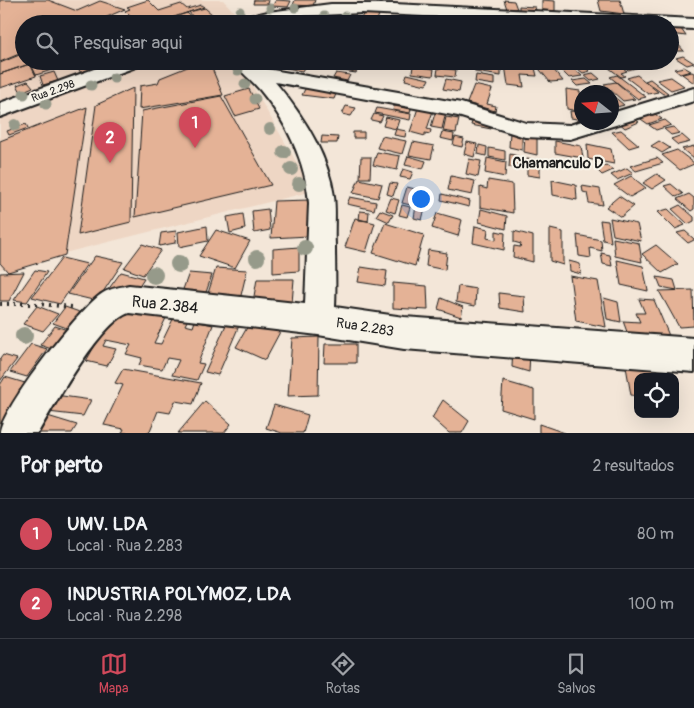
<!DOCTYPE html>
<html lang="pt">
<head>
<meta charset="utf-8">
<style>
	:root { --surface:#171b24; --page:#20242c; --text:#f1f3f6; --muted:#9ea1a6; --line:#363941; --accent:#d1495b }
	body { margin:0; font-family:Pangolin,sans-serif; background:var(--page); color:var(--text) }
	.controls { position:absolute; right:15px; bottom:15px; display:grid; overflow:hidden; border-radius:10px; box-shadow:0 5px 20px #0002 }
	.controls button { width:45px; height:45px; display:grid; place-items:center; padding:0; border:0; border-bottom:1px solid var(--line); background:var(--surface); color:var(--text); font:25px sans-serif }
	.compass { position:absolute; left:574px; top:85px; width:45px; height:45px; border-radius:50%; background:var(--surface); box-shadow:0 5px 20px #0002; rotate:287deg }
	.you { position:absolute; left:420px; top:198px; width:18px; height:18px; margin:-12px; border:4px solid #fff; border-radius:50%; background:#1a73e8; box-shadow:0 0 0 8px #1a73e833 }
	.badge { display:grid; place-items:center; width:32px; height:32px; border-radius:50%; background:var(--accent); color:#fff; font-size:16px; font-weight:700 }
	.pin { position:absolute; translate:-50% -41px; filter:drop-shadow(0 1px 2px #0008) }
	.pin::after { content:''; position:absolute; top:26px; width:18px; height:15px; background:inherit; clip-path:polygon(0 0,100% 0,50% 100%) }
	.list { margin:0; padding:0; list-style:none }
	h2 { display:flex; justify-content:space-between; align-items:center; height:65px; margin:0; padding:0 20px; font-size:21px }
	h2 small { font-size:16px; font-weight:400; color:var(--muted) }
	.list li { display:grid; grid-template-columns:32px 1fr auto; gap:15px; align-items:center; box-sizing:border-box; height:70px; padding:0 20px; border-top:1px solid var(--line) }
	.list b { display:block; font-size:19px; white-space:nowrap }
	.list p { margin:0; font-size:16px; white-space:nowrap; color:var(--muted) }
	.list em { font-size:16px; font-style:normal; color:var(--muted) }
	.icon { flex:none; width:28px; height:28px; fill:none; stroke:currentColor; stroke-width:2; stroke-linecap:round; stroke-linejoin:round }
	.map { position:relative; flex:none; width:694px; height:433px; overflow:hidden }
	.search { position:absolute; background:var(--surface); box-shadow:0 5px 20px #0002; left:15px; right:15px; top:15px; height:55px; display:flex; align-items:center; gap:12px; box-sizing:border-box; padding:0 18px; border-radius:28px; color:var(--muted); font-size:19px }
	.sheet { height:205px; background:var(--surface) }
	nav { display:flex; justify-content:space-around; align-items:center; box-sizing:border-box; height:70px; border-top:1px solid var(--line); background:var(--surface); font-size:14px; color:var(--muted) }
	nav a { display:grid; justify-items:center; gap:2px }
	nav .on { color:var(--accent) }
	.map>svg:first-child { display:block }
	.built { fill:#eed6c4 }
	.building { fill:#e4b296; stroke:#1c1c1c }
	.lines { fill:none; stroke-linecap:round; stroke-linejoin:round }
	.minor-casing { stroke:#1c1c1c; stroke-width:4 }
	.path { stroke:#1c1c1c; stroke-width:4; stroke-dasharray:2 5; stroke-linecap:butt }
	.minor { fill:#f7f3e8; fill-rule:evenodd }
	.tree { fill:#969a8a }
	.labels { text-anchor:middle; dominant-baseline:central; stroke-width:4; stroke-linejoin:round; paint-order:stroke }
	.far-street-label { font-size:11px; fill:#1c1c1c; stroke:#f7f3e8 }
	.street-label { font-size:14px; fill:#1c1c1c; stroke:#f7f3e8 }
	.neighbourhood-label { font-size:15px; font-weight:bold; fill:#1c1c1c; stroke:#f7f3e8 }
	.near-street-label { font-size:16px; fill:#1c1c1c; stroke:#f7f3e8 }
</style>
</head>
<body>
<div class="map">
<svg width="694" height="433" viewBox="0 0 694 433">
	<rect width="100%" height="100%" fill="#f3e6d8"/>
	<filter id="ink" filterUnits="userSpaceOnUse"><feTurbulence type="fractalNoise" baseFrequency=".02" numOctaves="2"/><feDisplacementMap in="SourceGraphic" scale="10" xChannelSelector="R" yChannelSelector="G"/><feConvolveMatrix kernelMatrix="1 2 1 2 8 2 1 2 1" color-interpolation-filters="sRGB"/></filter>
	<g filter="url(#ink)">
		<path class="built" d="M0 0H223L237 15 230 24H24V61H238L313 191 0 269Z"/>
		<path class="building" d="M0 0H48L77 11 100 1 125 9 91 24H24V52L0 62Z
			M148 0 159 11 181 4 187 9 201 5 204 7 153 24H117L131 17 125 11 130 9 127 7Z
			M254 0H269L268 4H253Z
			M276 0 291 1 288 7 272 6Z
			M295 0H315L313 6 293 5Z
			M504 0 514 1 517 9H507Z
			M542 0 555 1V11L542 10Z
			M598 0H620L624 14 601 11Z
			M519 6 535 7 536 11 519 10Z
			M205 8 213 15 196 21 189 12Z
			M365 10 380 12 376 23 360 21Z
			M187 13 196 21 188 24H169L166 20Z
			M401 14 411 15 410 22 400 21Z
			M303 15 316 16 313 24H300Z
			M344 15 359 17 358 21 342 19Z
			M292 17 293 24H281V18Z
			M493 18 513 19 514 24H494Z
			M670 28 681 29 686 36 670 34Z
			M670 43H677L684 51H670Z
			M24 53V61H38L0 74V63Z
			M683 56 694 63 687 65 676 58Z
			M40 61H62L64 66 36 75 31 64Z
			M87 61H113L81 73 76 65Z
			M332 61H342L360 64 356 73 328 69Z
			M460 61H472L473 67 461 66Z
			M561 61 566 65 556 67 550 62Z
			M568 61H577L590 71 583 73Z
			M635 61H657L659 62 628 70 621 64Z
			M290 63 305 66 302 71 286 68Z
			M548 63 563 81 550 82 535 64Z
			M30 64 36 76 0 88V74Z
			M195 64 211 66 223 95 139 109 140 86 158 83 160 78Z
			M505 65 535 68 537 76 522 75 524 87 508 85Z
			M413 66 434 69 433 76 412 73Z
			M620 66 627 71 621 73 625 76 621 77 609 68Z
			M476 67 501 71V76L475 72Z
			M572 67 582 76 569 78 560 69Z
			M684 67 691 71 680 74 674 69Z
			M438 68 456 70 455 77 437 75Z
			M54 72 58 81 43 85 40 76Z
			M692 72 694 73V83L682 74Z
			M336 73 350 75 347 81 333 78Z
			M593 73 600 79 591 81 584 75Z
			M407 74 429 79 426 85 405 80Z
			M476 75 494 78V85L475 82Z
			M617 75 646 97 638 99 610 77Z
			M637 75 658 92 648 94 627 78Z
			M671 77 684 86 671 90 657 80Z
			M446 79 461 82 459 92 443 89Z
			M586 79 592 84 577 86 572 81Z
			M650 79 668 93 663 94 645 81Z
			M28 81 33 87 21 92 17 85Z
			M616 82 635 99 623 101 604 84Z
			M307 85 338 89 334 99 302 95Z
			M474 85 492 89 487 104 496 106 495 111 467 103Z
			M133 88 131 222 78 235 96 105Z
			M249 89 259 109 235 116 225 96Z
			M566 89 580 91 582 112 567 109Z
			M612 95 624 105 617 107 612 103Z
			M221 96 271 185 135 217 142 111Z
			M346 106 356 108 351 116 342 114Z
			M394 106 411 109 410 113 393 110Z
			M87 107 65 255 8 272 0 263V141Z
			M377 108 411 114 410 120 375 113Z
			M418 108 433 111 427 129 431 130 430 134 425 133V136L410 132Z
			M436 110 446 112 442 129 431 127Z
			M570 111 582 112V120L571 118Z
			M652 112 662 119 648 124 638 117Z
			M374 114 383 116 380 122 371 120Z
			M468 116 492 120 491 129 471 125 472 122 467 121Z
			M630 116 639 122 625 128 617 121Z
			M386 117 399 120 396 129 383 126Z
			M446 117 459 119 456 133 443 131Z
			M665 120 671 125 656 130 649 125Z
			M26 124 28 128 9 135 7 131Z
			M673 127 680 133 671 135 664 129Z
			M396 129 406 131 405 137 394 135Z
			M621 130 639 145 629 148 612 132Z
			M353 132H364V138H353Z
			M442 132 454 134 453 141 440 138Z
			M510 132 522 134V150L509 147Z
			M525 133 537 135V155L524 152Z
			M682 135 690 142 678 145 671 139Z
			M322 136 338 137 337 143H321Z
			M382 136 406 141 402 154 377 148Z
			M455 137 464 139 462 147 453 145Z
			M555 141 581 146 583 158 555 153Z
			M659 141 670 148 662 153 651 146Z
			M413 142 434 146 431 159 409 155Z
			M467 142 477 144 474 157 464 154Z
			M587 144 611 149 614 164 588 159Z
			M479 145 487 147 486 156 478 154Z
			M694 146V159L682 149Z
			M489 148 505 151V160L489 157Z
			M677 150 694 163V164L680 170 662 155Z
			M377 152 400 156 397 170 373 165Z
			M510 154 518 156V169L509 167Z
			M408 156 426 161 423 169 405 165Z
			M361 157H371L370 178H360Z
			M487 158 506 162 505 177 485 173Z
			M657 158 663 163 636 171 630 166Z
			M469 159 481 161 478 177 466 174Z
			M527 159 540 161V177L527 175Z
			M606 165 613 170 602 175 596 169Z
			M627 168 633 173 617 180 611 175Z
			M403 169 413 172 410 179 400 177Z
			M657 174 666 180 652 189 643 183Z
			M451 176 475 181 472 195 448 190Z
			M631 176 646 188 630 197 614 185Z
			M359 179 382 184 378 198 353 193Z
			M488 180 512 184 513 213 480 207V187L487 189Z
			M552 180 576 185 577 200 553 195Z
			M390 183 397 184 393 196 387 194Z
			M671 184 683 194 676 197 664 186Z
			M582 186 600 189 603 205 589 203 587 193 583 192Z
			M407 187 419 190 415 206 402 203Z
			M442 194 470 201 469 207 441 200Z
			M689 194 694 198V209L691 211 677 199Z
			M619 196 634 206 621 217 606 207Z
			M350 197 376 202 374 210 347 204Z
			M391 198 399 200 395 213 386 210Z
			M418 198 428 200 427 206 417 205Z
			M310 200 309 236 271 238 274 201Z
			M402 205 410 207 407 217 399 215Z
			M680 205 694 217V221L688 224 672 209Z
			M416 206 425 208 422 220 414 218Z
			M268 209 270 230 254 233 252 211Z
			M481 209 507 216 506 229 479 222Z
			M668 209 685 225 675 229 658 212Z
			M380 210 393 215 389 222 376 216Z
			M360 211 369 212 368 221 359 220Z
			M437 213 462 220 458 236 432 228Z
			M243 214 245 229 230 233 227 217Z
			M355 218 375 223 366 252 345 247Z
			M610 218 637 224 641 241 613 235Z
			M600 220 608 221 611 242 603 240Z
			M385 223 424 235 415 266 373 253Z
			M207 226 208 241 179 247 178 232Z
			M475 226 488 229 487 238 496 240V231L505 233 504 250 473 243Z
			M550 229 563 232V265L550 261Z
			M216 230 250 241 235 268 199 256Z
			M176 231 175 243 159 246 161 233Z
			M514 231 533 236V262L513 257 514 246 520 247 521 244 514 242Z
			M685 231 694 239V240L688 243 677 233Z
			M577 235 601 240 602 251 590 248 591 258 579 256Z
			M613 238 639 243 642 262 615 256Z
			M142 244 161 250 143 275 124 268Z
			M656 245 678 264 662 273 642 254Z
			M299 247V271L273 273V249Z
			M428 250 447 253 445 270 426 266Z
			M601 253 610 255 612 266 603 264Z
			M95 256 123 262 97 301 68 294Z
			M62 258 87 264 60 304 32 297Z
			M617 260 643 266 648 291 621 285Z
			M569 261 580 264 581 274 570 271Z
			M361 267 387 271 385 286 358 282Z
			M216 268 247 270 238 308 204 306Z
			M35 270 47 272 27 302 14 300Z
			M24 272 9 301H0V273Z
			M121 272 144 278 133 295 105 294Z
			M189 273 212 275 202 304 178 303Z
			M570 276 598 281 606 327 576 321Z
			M657 277 674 280 677 290 661 287Z
			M257 279H294L292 303 253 302Z
			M393 283 427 286 428 310 393 308Z
			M458 286 476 289 475 306 456 302Z
			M693 290 694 326 679 327 659 291Z
			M499 293 524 296 525 312 500 308Z
			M441 298 463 307 461 317 438 309Z
			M604 298 618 302 621 322 607 319Z
			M639 299 654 300 670 338 630 340 623 321 640 322 636 313H645Z
			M37 306 58 314 43 331 23 324Z
			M65 307 91 316 78 332 53 323Z
			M117 307 167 316 154 343 161 344 175 315 189 317 185 325 193 327 195 321 213 325 198 363 204 364 197 380 172 375 179 360 167 358 162 369 139 365 142 358 126 354 131 345 106 340 103 346 116 349 107 366 86 361Z
			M253 317 281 330 265 360 236 347Z
			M229 318 241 321 218 375 205 372Z
			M55 326 77 333 63 353 40 345Z
			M319 337 318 395 288 396 292 338Z
			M31 344 47 349 27 377 10 372Z
			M325 344H356V363H324Z
			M513 347 530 352 529 372 512 367Z
			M3 355 17 359 0 381V359Z
			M625 361 662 369 663 377H638V396L631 395Z
			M123 369 201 383 193 404 175 401 170 413 158 411 149 433H122L124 429 104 425 123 385 115 383Z
			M5 377 25 383 18 392 36 397 12 433H0V385Z
			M503 381 534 390V419L501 409Z
			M48 394 91 400 83 416 39 411Z
			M443 400 469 421 462 433H449L432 418Z
			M205 401 231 424 224 433H178Z
			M274 405 308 415 303 433H282L266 428Z
			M41 414 77 425 72 433H29Z
			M539 424 565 433H539Z"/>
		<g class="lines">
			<g class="minor-casing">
				<path id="minor" d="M331 4H394L694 19V29L670 28V24H588L362 13 299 16 259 24H230L232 20 268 12Z
					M116 61H143L141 65 0 117V103Z
					M233 61H253L261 68 461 103 526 123 570 125 582 121 612 122V113L694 88V101L570 139 525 137 458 116 275 82C302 114 328 154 334 196 336 213 334 229 335 246 335 266 336 287 335 307L404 317 694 338V372L404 349 318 335 129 313C101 321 53 407 38 433H0C0 410 82 305 103 293 111 288 121 287 129 285L305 304 309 203C306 162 286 121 260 90 252 80 240 72 233 61Z"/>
			</g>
			<path class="path" d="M0 304H38L73 307"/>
			<use href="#minor" class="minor"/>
		</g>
		<g class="tree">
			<circle cx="270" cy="8" r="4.5"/>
			<circle cx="295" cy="8" r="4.5"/>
			<circle cx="240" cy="11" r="4.5"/>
			<circle cx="324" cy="16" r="4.5"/>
			<circle cx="345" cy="16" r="4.5"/>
			<circle cx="238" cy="70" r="5.5"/>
			<circle cx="114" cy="78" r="5.5"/>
			<circle cx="245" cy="84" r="5.5"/>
			<circle cx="91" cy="85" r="5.5"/>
			<circle cx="24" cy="94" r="5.5"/>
			<circle cx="255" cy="99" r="5.5"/>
			<circle cx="46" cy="104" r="5.5"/>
			<circle cx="15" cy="125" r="6"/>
			<circle cx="270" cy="129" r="6"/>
			<circle cx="284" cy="152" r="7"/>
			<circle cx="291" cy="169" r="7"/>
			<circle cx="299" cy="184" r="7"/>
			<circle cx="305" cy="248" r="8"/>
			<circle cx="257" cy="258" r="8"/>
			<circle cx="179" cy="264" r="9"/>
			<circle cx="154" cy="275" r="9"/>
			<circle cx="24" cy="336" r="9"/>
		</g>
	</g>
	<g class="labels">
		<g class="far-street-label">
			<text transform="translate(53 91) rotate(-20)">Rua 2.298</text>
		</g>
		<g class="street-label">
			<text transform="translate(365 327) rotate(9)">Rua 2.283</text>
		</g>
		<g class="neighbourhood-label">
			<text x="558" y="163">Chamanculo D</text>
		</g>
		<g class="near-street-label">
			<text transform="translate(165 305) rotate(6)">Rua 2.384</text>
		</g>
	</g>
</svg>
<div class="controls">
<button><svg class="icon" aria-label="locate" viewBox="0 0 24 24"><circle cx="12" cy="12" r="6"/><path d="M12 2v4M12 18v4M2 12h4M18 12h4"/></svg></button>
</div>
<svg class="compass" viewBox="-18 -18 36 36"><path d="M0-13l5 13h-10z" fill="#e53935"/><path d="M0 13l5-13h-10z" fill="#9ea1a6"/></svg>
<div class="you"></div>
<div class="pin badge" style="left:195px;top:148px">1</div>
<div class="pin badge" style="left:110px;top:163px">2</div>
<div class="search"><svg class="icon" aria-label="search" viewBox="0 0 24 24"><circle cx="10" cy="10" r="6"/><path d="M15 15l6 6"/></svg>Pesquisar aqui</div>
</div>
<section class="sheet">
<h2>Por perto<small>2 resultados</small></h2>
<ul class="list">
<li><span class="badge">1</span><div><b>UMV. LDA</b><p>Local · Rua 2.283</p></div><em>80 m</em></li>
<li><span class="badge">2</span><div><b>INDUSTRIA POLYMOZ, LDA</b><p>Local · Rua 2.298</p></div><em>100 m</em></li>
</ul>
</section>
<nav>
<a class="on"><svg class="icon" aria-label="map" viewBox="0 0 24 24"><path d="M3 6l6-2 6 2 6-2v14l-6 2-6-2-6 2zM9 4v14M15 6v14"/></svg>Mapa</a>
<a><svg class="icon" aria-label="directions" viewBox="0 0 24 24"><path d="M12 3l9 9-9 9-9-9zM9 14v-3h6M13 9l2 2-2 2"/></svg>Rotas</a>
<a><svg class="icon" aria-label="saved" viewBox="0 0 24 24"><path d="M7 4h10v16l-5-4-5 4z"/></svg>Salvos</a>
</nav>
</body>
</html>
